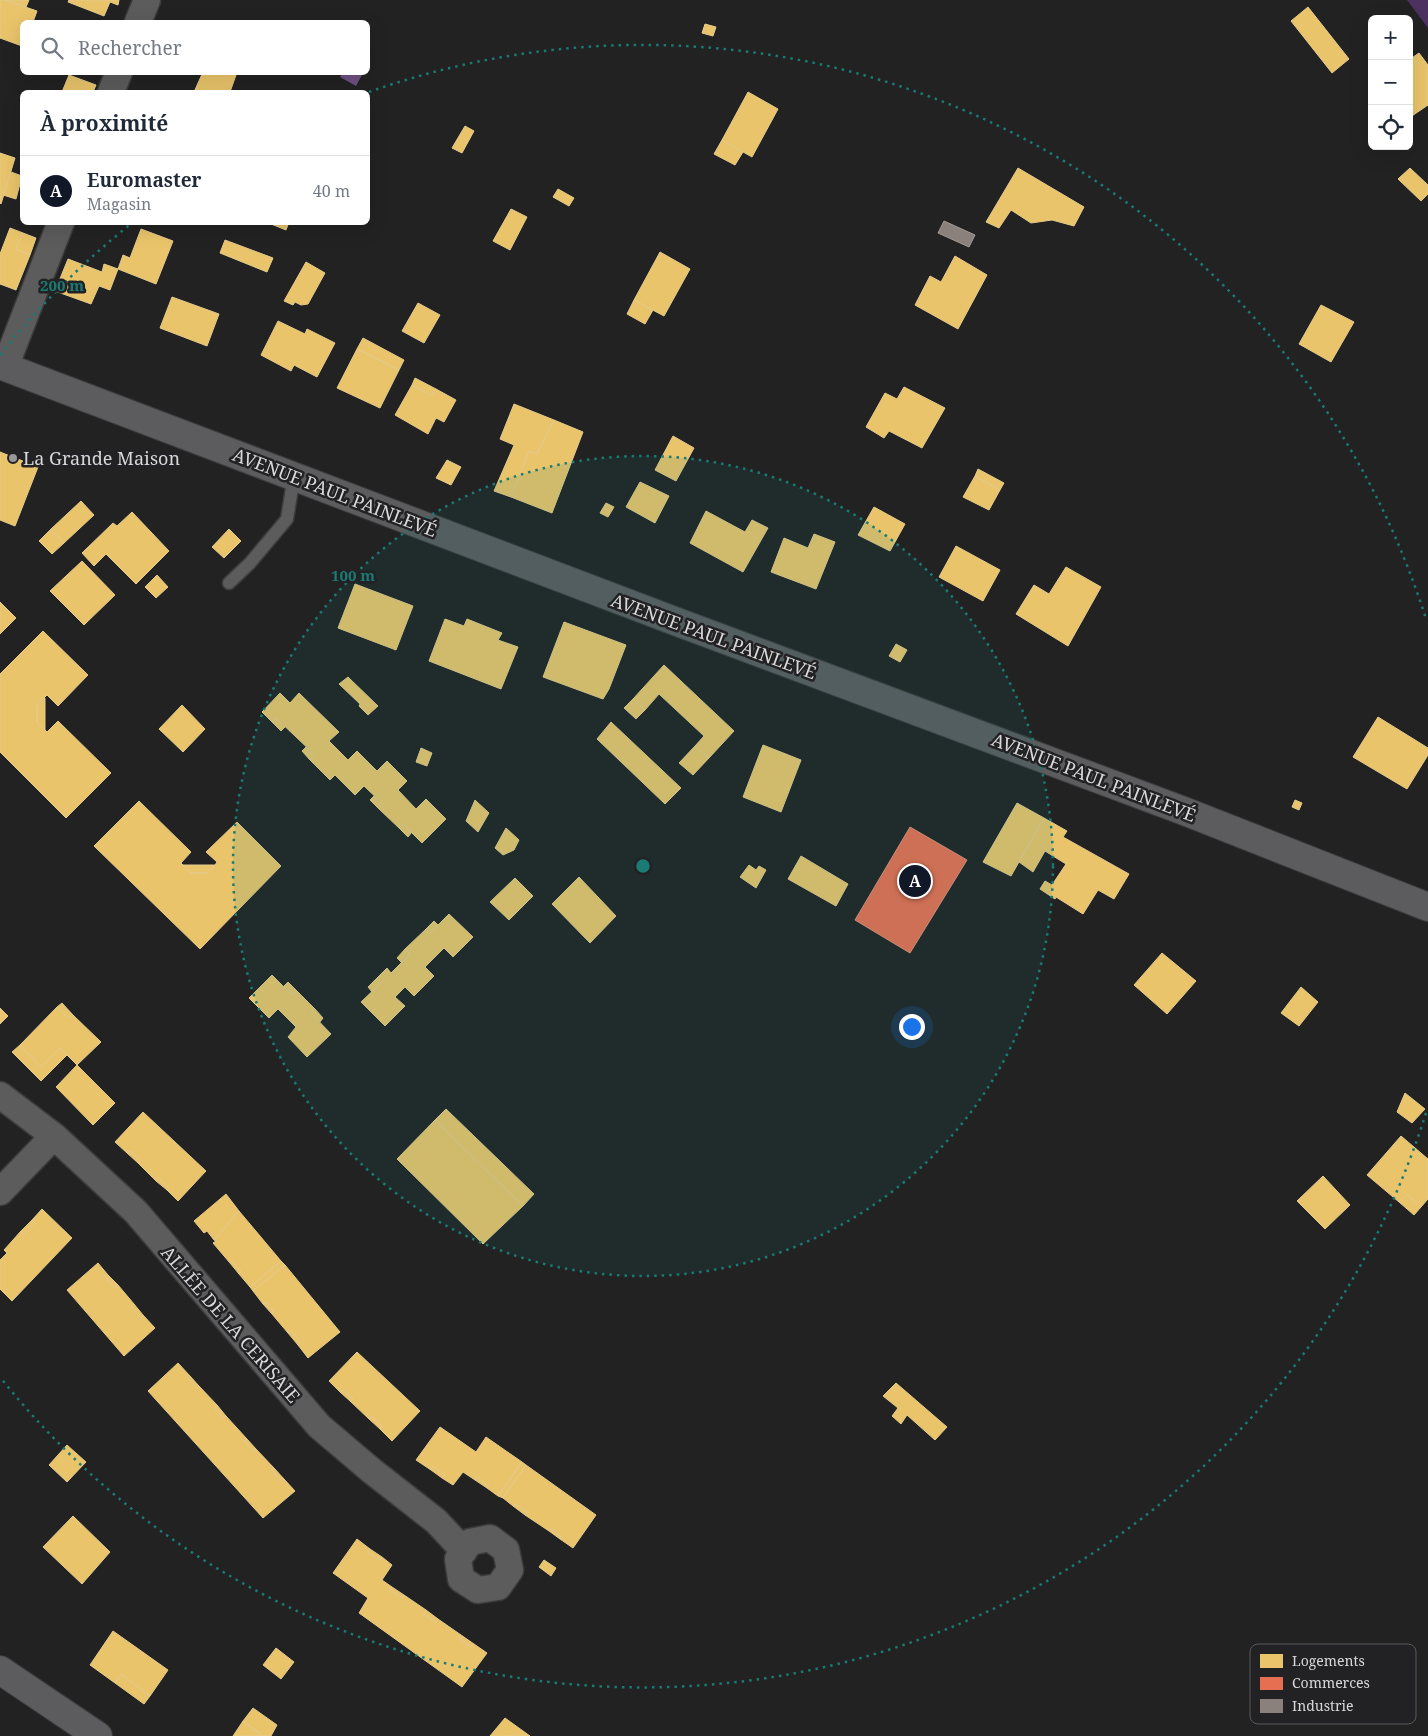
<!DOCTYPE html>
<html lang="fr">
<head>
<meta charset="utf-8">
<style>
	:root { --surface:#fff; --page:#f2f2f3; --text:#1f2937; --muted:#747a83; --line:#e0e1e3; --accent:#111827 }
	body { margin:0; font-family:"Noto Serif",serif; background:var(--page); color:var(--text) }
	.controls { position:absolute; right:15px; top:15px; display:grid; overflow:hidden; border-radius:8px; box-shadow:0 5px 20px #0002 }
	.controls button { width:45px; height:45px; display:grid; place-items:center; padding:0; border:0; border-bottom:1px solid var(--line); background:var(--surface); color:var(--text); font:25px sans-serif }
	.you { position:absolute; left:911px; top:1026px; width:18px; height:18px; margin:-12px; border:4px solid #fff; border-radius:50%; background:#1a73e8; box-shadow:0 0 0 8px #1a73e833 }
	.badge { display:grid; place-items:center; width:32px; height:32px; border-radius:50%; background:var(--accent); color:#fff; font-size:16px; font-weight:700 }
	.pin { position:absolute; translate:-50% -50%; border:2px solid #fff; box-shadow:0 1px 5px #0006 }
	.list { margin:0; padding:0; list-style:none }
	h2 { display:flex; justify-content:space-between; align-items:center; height:65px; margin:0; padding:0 20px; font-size:21px }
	h2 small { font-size:16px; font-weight:400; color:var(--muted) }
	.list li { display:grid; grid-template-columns:32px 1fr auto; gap:15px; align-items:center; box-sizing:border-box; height:70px; padding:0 20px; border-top:1px solid var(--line) }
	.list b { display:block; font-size:19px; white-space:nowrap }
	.list p { margin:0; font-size:16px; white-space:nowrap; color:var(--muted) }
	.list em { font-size:16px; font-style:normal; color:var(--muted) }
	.icon { flex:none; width:28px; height:28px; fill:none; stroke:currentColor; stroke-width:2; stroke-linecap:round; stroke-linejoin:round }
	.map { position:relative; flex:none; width:1428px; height:1736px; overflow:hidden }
	.search { position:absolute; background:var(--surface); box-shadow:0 5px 20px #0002; left:20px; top:20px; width:350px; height:55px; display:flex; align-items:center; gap:12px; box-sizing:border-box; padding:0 18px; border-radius:8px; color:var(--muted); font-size:19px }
	.panel { position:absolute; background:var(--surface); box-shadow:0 5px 20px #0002; left:20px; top:90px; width:350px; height:135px; border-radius:8px }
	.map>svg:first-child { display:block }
	.forest { fill:#4d3261 }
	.water { fill:#6e5084 }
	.homes { fill:#e9c46a; stroke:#e4ca8b }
	.shops { fill:#e76f51; stroke:#e28e7a }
	.industry { fill:#8a817c; stroke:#a19b98 }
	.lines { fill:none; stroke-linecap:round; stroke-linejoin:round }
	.lane-casing { stroke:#3d3c3d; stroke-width:15 }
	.street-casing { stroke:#3d3c3d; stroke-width:29 }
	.secondary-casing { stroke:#3d3c3d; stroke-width:30 }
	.lane { stroke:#5c5c5d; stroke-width:12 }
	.street { stroke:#5c5c5d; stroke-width:26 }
	.secondary { stroke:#5c5b5e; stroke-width:28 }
	.ring { fill:none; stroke:#197b73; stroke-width:2.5; stroke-dasharray:2.5 5 }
	.poi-dot { fill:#989899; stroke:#222124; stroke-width:2 }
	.labels { text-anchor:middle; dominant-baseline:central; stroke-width:5; stroke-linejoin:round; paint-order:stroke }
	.poi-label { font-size:18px; fill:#d8d7d9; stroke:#222124; text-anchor:start }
	.street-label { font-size:18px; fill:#d8d7d9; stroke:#222124 }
	.key { fill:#222124; stroke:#59585a; stroke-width:1 }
	.key-label { font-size:14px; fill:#d8d7d9 }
	.centre { fill:#197b73; stroke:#222124; stroke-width:2.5 }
	.ring-label { font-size:15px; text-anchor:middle; font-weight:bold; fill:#197b73; stroke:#222124; stroke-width:5; stroke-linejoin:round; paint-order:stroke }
</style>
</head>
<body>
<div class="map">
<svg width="1428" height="1736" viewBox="0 0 1428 1736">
	<rect width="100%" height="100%" fill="#222223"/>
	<path class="forest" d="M1407 0H1428V28Z"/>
	<path class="water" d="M343 73V72L363 73 356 86 340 77Z"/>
	<path class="homes" d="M0 0H5L37 11 33 22H22V46L0 38Z
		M5 0H29L26 7Z
		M69 0H119L118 5 110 2 104 16 68 2Z
		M1308 7 1349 59 1332 73 1291 21Z
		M705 24 716 27 713 36 702 33Z
		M1419 53 1428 65V105L1409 118V60Z
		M203 72H229L236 75 230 92H194Z
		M69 75 96 85 93 92H62Z
		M748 92 778 109 752 157 722 140Z
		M465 126 474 131 462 153 452 148Z
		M722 140 743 152 735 165 714 154Z
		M0 153 15 158 1 204 0 203Z
		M1018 168 1084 207 1074 226 1052 220 1031 223 1011 210 999 228 986 222Z
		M1410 168 1428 185V194L1421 201 1398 179Z
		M11 172 22 176 16 199 3 195Z
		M558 189 574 198 569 206 553 197Z
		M511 209 527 217 510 250 493 241Z
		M266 222H289L286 230Z
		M10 228 23 233 16 249 30 255 16 290 0 284V254Z
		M141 229 173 241 156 284 118 269 123 255 130 258Z
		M23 233 36 238 30 255 16 249Z
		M225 240 273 258 267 272 220 253Z
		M660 252 690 269 664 316 634 300Z
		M955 256 987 275 958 329 915 305 930 276 941 282Z
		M68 259 102 272 104 264 118 269 110 290 99 286 91 304 55 291Z
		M306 262 325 273 308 304 301 305 295 302 293 305 284 301Z
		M172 297 219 314 207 346 160 328Z
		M634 300 653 310 645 324 627 314Z
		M418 303 440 315 424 343 402 331Z
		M1321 305 1354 322 1331 362 1299 344Z
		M278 321 305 334 307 329 335 343 317 377 294 365 291 371 261 355Z
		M363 338 404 360 399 370 357 349Z
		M357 349 399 370 380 408 337 388Z
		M415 378 436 389 432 396 412 385Z
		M412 385 432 396 436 389 456 400 444 422 436 418 428 434 395 415Z
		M904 387 945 408 922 448 889 431 884 438 866 427 885 393 897 399Z
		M514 404 554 420 537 454 529 451 511 497 494 491 514 445 500 439Z
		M554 420 583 432 552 513 511 497 529 451 537 454Z
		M673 436 694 448 676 481 655 470Z
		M0 452 38 467 15 526 0 520Z
		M447 460 461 467 451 485 436 478Z
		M978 469 1004 483 1000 490 975 476Z
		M975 476 1000 490 989 510 963 497Z
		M640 482 669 496 655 523 626 507Z
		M81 501 94 515 64 543 51 529Z
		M606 503 614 507 608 517 600 513Z
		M874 507 905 524 890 551 858 535Z
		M706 511 745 532 752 520 768 528 743 572 690 543Z
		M132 512 169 551 136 584 106 554 94 566 82 553 113 523 117 526Z
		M51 529 64 543 52 554 39 541Z
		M229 529 241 541 224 558 212 547Z
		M814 534 835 542 816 589 771 572 784 538 808 548Z
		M956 546 1000 570 983 601 939 577Z
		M82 561 115 595 84 625 50 591Z
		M1066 567 1101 587 1068 646 1016 614 1034 585 1049 594Z
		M157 575 168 587 156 598 145 587Z
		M355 584 413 606 396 650 338 628Z
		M0 602 16 618 0 634Z
		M445 619 464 626 467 619 502 633 498 640 518 647 501 689 429 661Z
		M564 622 626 645 609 689 603 699 543 677Z
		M43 631 88 675 58 706 47 695 37 705V722L47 732 58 721 111 773 66 818 0 752V674Z
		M896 644 907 650 900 662 889 656Z
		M664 665 734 731 709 758 695 746 704 736 659 694 645 710 633 699Z
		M348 677 378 706 368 715 359 706 360 704 339 684Z
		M280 693 290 703 299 693 339 732 329 741 348 760 357 751 377 771 387 761 407 781 398 790 416 809 426 799 446 819 422 843 403 824 399 828 379 809 383 804 364 786 355 795 335 775 330 780 310 760 315 755 276 718 272 722 262 712Z
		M45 698V730L37 722V705Z
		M633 699 645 710 636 719 624 708Z
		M182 705 205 729 183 752 159 729Z
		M1378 717 1428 748V755L1407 789 1353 757Z
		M276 718 285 727 281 731 272 722Z
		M611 722 681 788 665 804 597 739Z
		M763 745 801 760 781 812 743 797Z
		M695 746 709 758 693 775 679 763Z
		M306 747 315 755 310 760 302 751Z
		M421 748 432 753 427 766 416 762Z
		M374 796 383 804 379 809 370 800Z
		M475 800 489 813 478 832 466 821Z
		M1295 800 1302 803 1299 810 1292 807Z
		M139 801 191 852 181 863 191 873H208L215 865 217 862 206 852 237 822 281 866 200 949 94 846Z
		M1017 803 1044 818 1011 876 983 862Z
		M1044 818 1067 831 1063 837 1129 874 1114 899 1098 890 1083 914 1056 897 1055 899 1040 889 1045 881 1052 885 1066 864 1045 851 1033 872 1019 862Z
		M403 824 412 832 408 837 399 828Z
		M506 828 519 840 514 850 503 855 495 848Z
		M801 856 848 884 836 906 788 879Z
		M183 865H215L208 873H191Z
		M749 865 756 870 759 866 766 870 756 888 740 877Z
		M579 877 616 916 590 943 552 904Z
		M515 878 533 896 509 920 490 902Z
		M449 914 473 937 453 957 444 948 425 967 434 976 414 996 405 987 395 997 405 1006 385 1026 361 1002 381 983 376 979 387 968 391 973 410 954 405 949 425 930 429 934Z
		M434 921 438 925 429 934 425 930Z
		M405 949 410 954 401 962 397 958Z
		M1162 953 1196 981 1167 1014 1134 985Z
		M272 975 292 995 297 991 315 1009 311 1013 331 1034 307 1057 288 1037 296 1027 278 1009 269 1018 249 998Z
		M376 979 381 983 372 992 368 987Z
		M288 982 297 991 292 995 284 986Z
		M1301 987 1318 1002 1299 1026 1281 1013Z
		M62 1003 73 1015 69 1019 57 1007Z
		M57 1007 69 1019 73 1015 101 1042 77 1065 60 1048 41 1067 20 1045Z
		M0 1008 8 1016 0 1024Z
		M315 1009 323 1018 320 1022 311 1013Z
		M20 1045 41 1067 60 1048 67 1055 41 1081 12 1052Z
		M77 1065 115 1103 93 1125 56 1087Z
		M1405 1093 1425 1109 1412 1123 1397 1112Z
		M446 1109 534 1194 523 1206 435 1120Z
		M143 1112 206 1171 178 1201 167 1190 169 1188 159 1178 156 1181 138 1163 140 1160 130 1151 127 1153 115 1142Z
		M435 1120 523 1206 483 1244 397 1159Z
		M1401 1136 1428 1159V1199L1421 1207 1407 1194 1399 1202 1367 1175Z
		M130 1151 140 1160 138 1163 127 1153Z
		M1323 1176 1350 1205 1325 1229 1297 1201Z
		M159 1178 169 1188 167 1190 156 1181Z
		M226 1194 239 1211 214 1240 207 1231 204 1233 194 1221Z
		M1407 1194 1421 1207 1414 1215 1399 1202Z
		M42 1209 72 1238 12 1301 0 1289V1260L7 1253 4 1250 21 1231 24 1234 35 1223 32 1220Z
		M239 1211 281 1261 250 1287 239 1274 241 1272 232 1261 230 1263 213 1243 216 1241 214 1240Z
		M32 1220 35 1223 24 1234 21 1231Z
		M232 1261 241 1272 239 1274 230 1263Z
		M281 1261 285 1265 253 1291 250 1287Z
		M98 1263 108 1275 105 1277 115 1288 118 1285 134 1304 131 1307 141 1318 143 1315 155 1328 124 1356 67 1290Z
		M285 1265 340 1332 308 1358 298 1345 301 1342 291 1331 288 1333 272 1314 274 1312 266 1302 263 1304 253 1291Z
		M108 1275 118 1285 115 1288 105 1277Z
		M266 1302 274 1312 272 1314 263 1304Z
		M134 1304 143 1315 141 1318 131 1307Z
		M291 1331 301 1342 298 1345 288 1333Z
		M357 1352 420 1411 392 1441 380 1429 382 1426 371 1416 369 1419 350 1401 353 1399 343 1390 340 1392 329 1381Z
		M178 1363 190 1376 188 1379 197 1388 199 1386 217 1405 214 1408 223 1418 226 1416 247 1439 244 1441 254 1451 256 1449 274 1468 271 1470 281 1481 284 1479 295 1491 263 1518 148 1391Z
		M190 1376 199 1386 197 1388 188 1379Z
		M896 1383 947 1427 935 1440 907 1415 901 1424 892 1416 898 1408 883 1396Z
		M343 1390 353 1399 350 1401 340 1392Z
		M217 1405 226 1416 223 1418 214 1408Z
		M371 1416 382 1426 380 1429 369 1419Z
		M440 1427 476 1452 486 1437 522 1462 498 1496 487 1488 489 1486 477 1477 475 1480 463 1472 453 1485 442 1478 445 1475 433 1467 431 1470 416 1460Z
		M247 1439 256 1449 254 1451 244 1441Z
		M67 1445 86 1462 67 1482 49 1465Z
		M522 1462 526 1465 503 1498 498 1496Z
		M526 1465 596 1515 573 1548 560 1539 561 1537 551 1529 549 1531 525 1515 527 1512 515 1504 513 1506 503 1498Z
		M433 1467 445 1475 442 1478 431 1470Z
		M274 1468 284 1479 281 1481 271 1470Z
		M477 1477 489 1486 487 1488 475 1480Z
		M515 1504 527 1512 525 1515 513 1506Z
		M73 1516 110 1552 82 1584 43 1547Z
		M551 1529 561 1537 560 1539 549 1531Z
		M357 1539 370 1549 368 1553 380 1560 382 1557 392 1565 382 1580 392 1587 390 1590 402 1598 404 1595 426 1610 423 1614 436 1622 438 1619 461 1635 459 1639 471 1647 474 1644 487 1653 462 1687 359 1613 368 1598 333 1573Z
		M370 1549 382 1557 380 1560 368 1553Z
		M544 1560 556 1568 551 1576 539 1567Z
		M392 1587 404 1595 402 1598 390 1590Z
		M426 1610 438 1619 436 1622 423 1614Z
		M113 1631 168 1670 150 1696 121 1674 115 1683 90 1665Z
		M461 1635 474 1644 471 1647 459 1639Z
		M276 1648 294 1662 281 1679 263 1665Z
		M121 1674 150 1696 144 1704 115 1683Z
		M253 1708 277 1725 271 1736H263L243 1721Z
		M505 1718 530 1736H490Z
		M243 1721 263 1736H233Z"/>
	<path class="shops" d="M910 827 967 860 910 953 855 920Z"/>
	<path class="industry" d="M944 221 975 235 969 247 938 233Z"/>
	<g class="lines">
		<g class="lane-casing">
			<path id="lane" d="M229 583 250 563 287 519 294 476"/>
		</g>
		<g class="street-casing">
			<path id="street" d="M138 22 147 0
				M111 92 119 72
				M5 367 61 222
				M0 1095 54 1136 136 1212 319 1426 372 1471 436 1521 464 1551
				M0 1192 54 1136
				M490 1538 506 1550 510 1570 498 1587 478 1590 461 1579 458 1559 470 1542Z"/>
		</g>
		<g class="secondary-casing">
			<path id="secondary" d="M0 365 672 620 1184 811 1428 907
				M0 1670 98 1736"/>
		</g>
		<use href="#lane" class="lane"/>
		<use href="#street" class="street"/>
		<use href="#secondary" class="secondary"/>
	</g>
	<circle cx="643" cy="866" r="410" fill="#197b73" fill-opacity=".12"/>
	<g class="ring">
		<circle cx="643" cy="866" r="410"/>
		<path d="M1426 1113A821 821 0 0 1 0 1377M0 355A821 821 0 0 1 132 223M369 92A821 821 0 0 1 1426 619"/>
	</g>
	<circle class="poi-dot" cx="13" cy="458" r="5"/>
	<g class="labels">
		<g class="poi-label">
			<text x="23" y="458">La Grande Maison</text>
		</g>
		<g class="street-label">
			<text transform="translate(335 492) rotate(21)">AVENUE PAUL PAINLEVÉ</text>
			<text transform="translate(714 636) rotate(20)">AVENUE PAUL PAINLEVÉ</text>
			<text transform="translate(1094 777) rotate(21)">AVENUE PAUL PAINLEVÉ</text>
			<text transform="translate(231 1324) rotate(49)">ALLÉE DE LA CERISAIE</text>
		</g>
	</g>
	<rect x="1250" y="1644" width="166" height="80" rx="8" class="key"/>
	<rect x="1260" y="1654" width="23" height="14" fill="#e9c46a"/>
	<rect x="1260" y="1677" width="23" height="13" fill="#e76f51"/>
	<rect x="1260" y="1699" width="23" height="14" fill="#8a817c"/>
	<g class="key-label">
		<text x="1292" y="1666">Logements</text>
		<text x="1292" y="1688">Commerces</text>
		<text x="1292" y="1711">Industrie</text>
	</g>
	<circle cx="643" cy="866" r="8" class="centre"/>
	<g class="ring-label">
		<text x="62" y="291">200 m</text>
		<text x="353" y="581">100 m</text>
	</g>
</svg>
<div class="controls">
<button>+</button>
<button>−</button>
<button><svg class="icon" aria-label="locate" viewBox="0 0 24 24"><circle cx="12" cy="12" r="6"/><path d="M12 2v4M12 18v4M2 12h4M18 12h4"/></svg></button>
</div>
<div class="you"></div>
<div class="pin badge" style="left:915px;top:881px">A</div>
<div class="search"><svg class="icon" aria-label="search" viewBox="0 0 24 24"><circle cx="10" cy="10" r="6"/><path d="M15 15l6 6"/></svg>Rechercher</div>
<section class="panel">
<h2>À proximité<small></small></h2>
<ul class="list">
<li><span class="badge">A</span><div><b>Euromaster</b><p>Magasin</p></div><em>40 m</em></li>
</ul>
</section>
</div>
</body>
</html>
